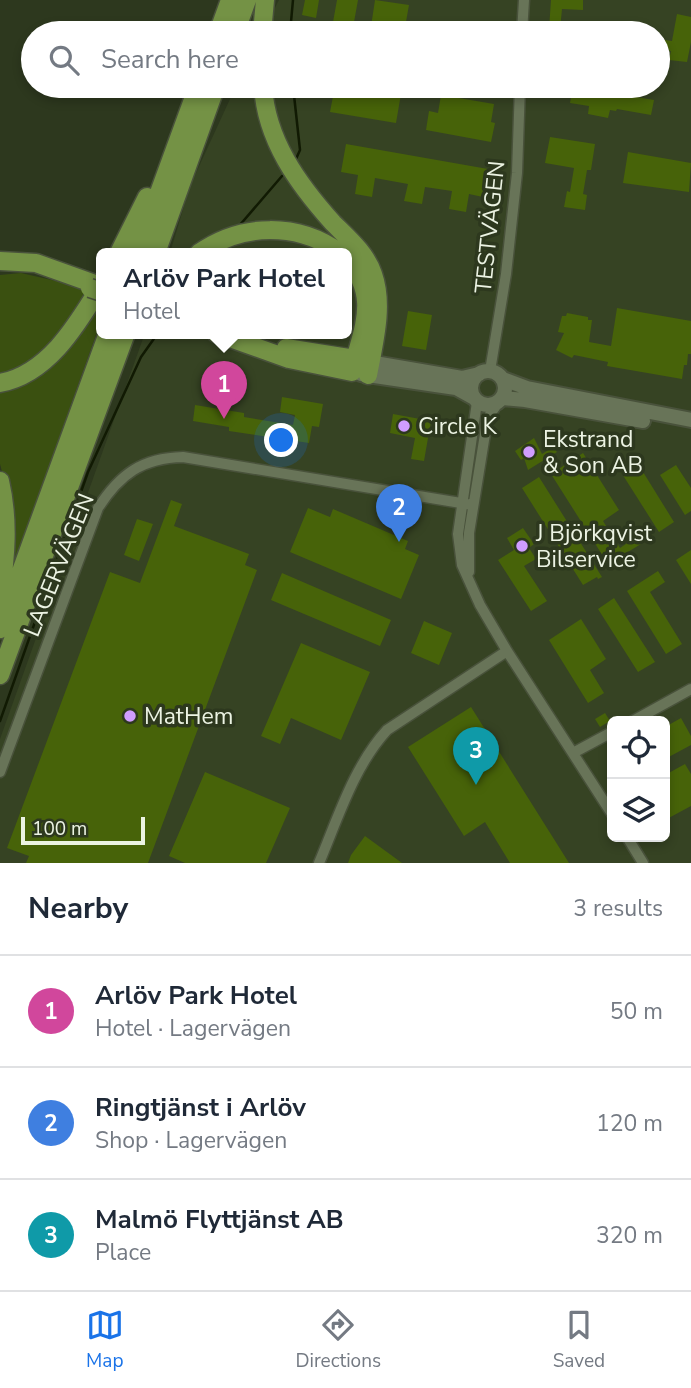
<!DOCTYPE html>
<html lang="en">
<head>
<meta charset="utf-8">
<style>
	:root { --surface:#fff; --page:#f6f6f7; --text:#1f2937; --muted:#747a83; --line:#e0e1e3; --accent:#1a73e8 }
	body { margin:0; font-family:"Nunito Sans",sans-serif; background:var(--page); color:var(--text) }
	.controls { position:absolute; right:21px; bottom:21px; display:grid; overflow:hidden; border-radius:10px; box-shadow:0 4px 10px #0003 }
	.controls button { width:63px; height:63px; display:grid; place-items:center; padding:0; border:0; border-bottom:2px solid var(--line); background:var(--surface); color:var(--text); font:35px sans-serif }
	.scale { position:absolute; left:21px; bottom:18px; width:124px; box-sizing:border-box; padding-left:7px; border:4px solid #ecf3e3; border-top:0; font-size:19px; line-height:24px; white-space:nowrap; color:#ecf3e3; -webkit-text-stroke:5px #2d381e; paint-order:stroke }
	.you { position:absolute; left:282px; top:441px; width:24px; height:24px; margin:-18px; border:5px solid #fff; border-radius:50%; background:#1a73e8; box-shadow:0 0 0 10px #1a73e833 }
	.badge { display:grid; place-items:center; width:46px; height:46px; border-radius:50%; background:var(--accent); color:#fff; font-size:23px; font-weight:700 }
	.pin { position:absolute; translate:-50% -58px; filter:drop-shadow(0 2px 4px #0008) }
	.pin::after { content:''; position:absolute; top:37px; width:24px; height:21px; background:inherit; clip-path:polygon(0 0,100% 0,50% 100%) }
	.popup { position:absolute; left:96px; top:248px; width:256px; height:91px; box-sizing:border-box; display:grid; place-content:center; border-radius:10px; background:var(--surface); filter:drop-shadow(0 2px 5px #0005); font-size:23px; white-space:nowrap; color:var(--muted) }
	.popup b { font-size:26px; color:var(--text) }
	.popup::after { content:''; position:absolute; left:50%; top:100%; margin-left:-14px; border:14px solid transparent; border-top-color:var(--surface) }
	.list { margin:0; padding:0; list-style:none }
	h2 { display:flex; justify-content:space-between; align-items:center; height:91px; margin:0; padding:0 28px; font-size:30px }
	h2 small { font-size:23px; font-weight:400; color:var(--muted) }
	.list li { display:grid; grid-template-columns:46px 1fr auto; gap:21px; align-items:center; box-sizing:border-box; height:112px; padding:0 28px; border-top:2px solid var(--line) }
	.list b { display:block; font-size:26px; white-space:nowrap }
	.list p { margin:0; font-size:23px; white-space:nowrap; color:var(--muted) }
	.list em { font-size:23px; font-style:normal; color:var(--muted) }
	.icon { flex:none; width:38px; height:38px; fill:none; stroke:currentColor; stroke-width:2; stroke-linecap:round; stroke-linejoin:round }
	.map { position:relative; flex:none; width:691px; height:863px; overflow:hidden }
	.search { position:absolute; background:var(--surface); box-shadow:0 4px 10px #0003; left:21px; right:21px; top:21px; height:77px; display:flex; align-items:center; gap:18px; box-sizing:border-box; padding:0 24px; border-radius:38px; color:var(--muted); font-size:26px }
	.sheet { height:427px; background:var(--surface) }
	nav { display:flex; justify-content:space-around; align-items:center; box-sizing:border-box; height:98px; border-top:2px solid var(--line); background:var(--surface); font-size:19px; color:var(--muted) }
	nav a { display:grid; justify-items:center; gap:4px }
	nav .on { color:var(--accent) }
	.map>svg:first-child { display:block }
	.built { fill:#364323; fill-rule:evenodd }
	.green { fill:#3a5010 }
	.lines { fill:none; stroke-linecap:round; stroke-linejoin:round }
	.stream { stroke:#111a03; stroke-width:2.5 }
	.building { fill:#476309 }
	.minor-casing { stroke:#49523b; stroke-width:13 }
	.secondary-casing { stroke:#49523b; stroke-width:18 }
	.motorway-casing { stroke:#49523b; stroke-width:21 }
	.minor { stroke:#687458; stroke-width:10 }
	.secondary { stroke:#687458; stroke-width:14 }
	.motorway { stroke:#749245; stroke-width:18 }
	.motorway-bridge-casing { stroke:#49523b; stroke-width:21; stroke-linecap:butt }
	.motorway-bridge { stroke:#749245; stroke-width:18 }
	.poi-dot { fill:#d09dff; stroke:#2d381e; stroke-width:2.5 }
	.labels { text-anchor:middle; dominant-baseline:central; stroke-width:7; stroke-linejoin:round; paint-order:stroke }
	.street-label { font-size:23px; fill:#ecf3e3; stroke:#2d381e }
	.poi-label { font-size:23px; fill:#ecf3e3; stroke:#2d381e; text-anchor:start }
</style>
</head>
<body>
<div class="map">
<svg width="691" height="863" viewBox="0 0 691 863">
	<rect width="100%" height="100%" fill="#2d381e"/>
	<path class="built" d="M279 0H691V863H0V739L145 333H346V253H170L190 186 236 86H658V33H262ZM612 721H665V837H612Z"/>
	<path class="green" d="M21 273 65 283 92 293 39 359 0 377V275Z
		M101 294V321L11 572 10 502 0 464V388L10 386Z"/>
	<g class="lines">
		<path class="stream" d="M290 33 293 0
			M293 86 300 150 296 159
			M239 226 282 176
			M0 721 88 472 141 357 158 333"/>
	</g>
	<path class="building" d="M305 0H319L316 18 302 15Z
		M337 0H358L352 33H331Z
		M375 0 409 5 404 33H370Z
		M551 0H583V10L562 9 560 30 549 29Z
		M677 14 691 17V42L687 62 669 60 671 51 658 49V39L672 41Z
		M444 27 471 32V33H443Z
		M335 86H393L392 92 401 94 396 123 330 112Z
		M573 86H595L594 90 654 100 651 115 617 109 616 111 610 110 608 118 588 114 589 106 570 103Z
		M441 95 494 104 491 122 495 123 491 142 426 130 429 111 438 113Z
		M550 137 595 144 591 170H587L583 194 587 195 585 210 564 207 567 191 570 192 574 168 545 163Z
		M346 144 488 169 483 197 469 194 466 212 449 209 452 191 425 187 422 204 404 201 408 184 375 178 372 197 355 194 358 175 341 172Z
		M628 152 691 163 689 192 623 183Z
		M617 308 691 321V354H688L687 365H684L682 379 607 366 608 362 574 355 572 358 556 350 564 333 558 332 562 316H566L567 313 588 317V320H592L589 342 611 346Z
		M408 311 432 315 426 350 402 346Z
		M282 397 323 404 319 427 312 426 309 443 229 431V427L193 421 195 405 244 413V417L293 425 295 415 280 412Z
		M393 414 431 421 424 461 411 459 415 438 390 433Z
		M534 438 542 454 553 447 557 452 528 470 524 458 521 460 515 451Z
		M583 453 619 510 603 521 620 548 636 537 641 544 608 564 551 474Z
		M635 459 674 522 659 532 619 469Z
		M676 465 691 488V511L685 515 660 475Z
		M539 477 602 577 598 579 597 577 583 585 522 488Z
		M171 500 182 504 174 526 249 554 245 565 257 570 148 863H26L29 856 7 848 110 572 140 583Z
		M308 508 330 517 333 509 408 541 405 549 419 555 401 599 290 552Z
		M137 519 153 524 139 561 124 555Z
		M523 528 534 544 529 548 536 559 524 566 547 601 531 611 498 560 514 550 507 538Z
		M691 550V584L676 560Z
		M658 571 665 582 650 592 682 644 666 654 627 591Z
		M282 573 391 620 380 646 271 600Z
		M614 598 655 662 638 672 598 609Z
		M581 619 606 659 590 670 604 693 588 703 549 640Z
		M424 621 452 633 439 665 411 653Z
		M301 643 370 672 341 740 291 718 280 744 261 736Z
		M471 707 569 863H510L485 822 464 836 408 747Z
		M605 713 610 721 600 727 595 719Z
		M681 718 691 736V745L665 759V727Z
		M685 764 691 774V806L665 820V806L669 804 665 797V775Z
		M205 772 290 808 266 863H185L169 856Z
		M365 836 402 863H348L351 855Z"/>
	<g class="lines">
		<g class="minor-casing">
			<path id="minor" d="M522 33 524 0
				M490 371 506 274 517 173 520 86
				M477 402 458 534 462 565 480 605 507 651 612 814
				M469 572V533L486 428 489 416 498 403
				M633 721 691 689
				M573 753 612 732
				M0 772 98 508C120 474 142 458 183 457L473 505
				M627 837 643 863
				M319 863C338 818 354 766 387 730L507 651"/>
		</g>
		<g class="secondary-casing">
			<path id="secondary" d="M363 361 462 378 479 374
				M471 388a17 17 0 1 1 34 0a17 17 0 1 1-34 0Z
				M361 374 456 388 474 398
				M503 379 527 388 691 420
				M503 398 525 400 643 421"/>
		</g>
		<g class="motorway-casing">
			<path id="motorway" d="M218 33 230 0
				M235 33 247 0
				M262 33 265 0
				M263 86C266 140 298 184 333 223 348 238 366 253 373 274 384 305 374 343 368 375
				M119 253 147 197
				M137 253 198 86
				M156 253 216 86
				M199 253C242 223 298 222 340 253
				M0 261 36 263 92 283
				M216 333 289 359 352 372C362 328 381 297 346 258
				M286 348 355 359
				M0 383C49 374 78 323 102 284
				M0 481C9 520 6 557 0 596
				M0 629 108 333
				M0 675 126 333"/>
		</g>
		<use href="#minor" class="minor"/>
		<use href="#secondary" class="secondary"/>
		<use href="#motorway" class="motorway"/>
		<g class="motorway-bridge-casing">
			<path id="motorway-bridge" d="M90 288 102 292"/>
		</g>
		<use href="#motorway-bridge" class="motorway-bridge"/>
	</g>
	<g class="poi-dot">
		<circle cx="404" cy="426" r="7"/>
		<circle cx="529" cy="452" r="7"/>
		<circle cx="522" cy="546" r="7"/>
		<circle cx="130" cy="716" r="7"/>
	</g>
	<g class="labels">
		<g class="street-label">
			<text transform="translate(490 227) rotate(-84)">TESTVÄGEN</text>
			<text transform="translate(59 565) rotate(-68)">LAGERVÄGEN</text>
		</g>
		<g class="poi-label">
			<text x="418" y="426">Circle K</text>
			<text x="543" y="439">Ekstrand<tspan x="543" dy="26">&amp; Son AB</tspan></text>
			<text x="536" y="533">J Björkqvist<tspan x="536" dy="26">Bilservice</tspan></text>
			<text x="144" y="716">MatHem</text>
		</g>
	</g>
</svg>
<div class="controls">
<button><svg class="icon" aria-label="locate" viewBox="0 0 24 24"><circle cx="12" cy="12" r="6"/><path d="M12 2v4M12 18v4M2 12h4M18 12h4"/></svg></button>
<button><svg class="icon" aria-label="layers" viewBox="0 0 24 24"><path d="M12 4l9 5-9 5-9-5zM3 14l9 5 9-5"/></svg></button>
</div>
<div class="scale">100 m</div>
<div class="you"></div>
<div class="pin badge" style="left:224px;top:419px;background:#d1479c">1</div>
<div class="popup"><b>Arlöv Park Hotel</b>Hotel</div>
<div class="pin badge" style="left:399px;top:542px;background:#3f7fe0">2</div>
<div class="pin badge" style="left:476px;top:785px;background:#0f9aa8">3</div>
<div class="search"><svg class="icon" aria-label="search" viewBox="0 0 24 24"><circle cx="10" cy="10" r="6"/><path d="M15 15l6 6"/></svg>Search here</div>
</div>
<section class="sheet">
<h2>Nearby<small>3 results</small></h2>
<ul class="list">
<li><span class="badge" style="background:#d1479c">1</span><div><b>Arlöv Park Hotel</b><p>Hotel · Lagervägen</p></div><em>50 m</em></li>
<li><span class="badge" style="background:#3f7fe0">2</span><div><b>Ringtjänst i Arlöv</b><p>Shop · Lagervägen</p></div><em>120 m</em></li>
<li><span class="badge" style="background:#0f9aa8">3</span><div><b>Malmö Flyttjänst AB</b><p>Place</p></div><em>320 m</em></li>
</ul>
</section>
<nav>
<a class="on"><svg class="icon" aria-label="map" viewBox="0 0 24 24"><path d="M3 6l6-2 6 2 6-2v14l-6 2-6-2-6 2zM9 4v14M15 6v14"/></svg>Map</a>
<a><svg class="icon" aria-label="directions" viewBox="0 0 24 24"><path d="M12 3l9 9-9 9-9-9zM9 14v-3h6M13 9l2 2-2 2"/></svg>Directions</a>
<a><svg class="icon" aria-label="saved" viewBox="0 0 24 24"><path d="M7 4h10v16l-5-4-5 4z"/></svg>Saved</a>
</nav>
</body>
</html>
